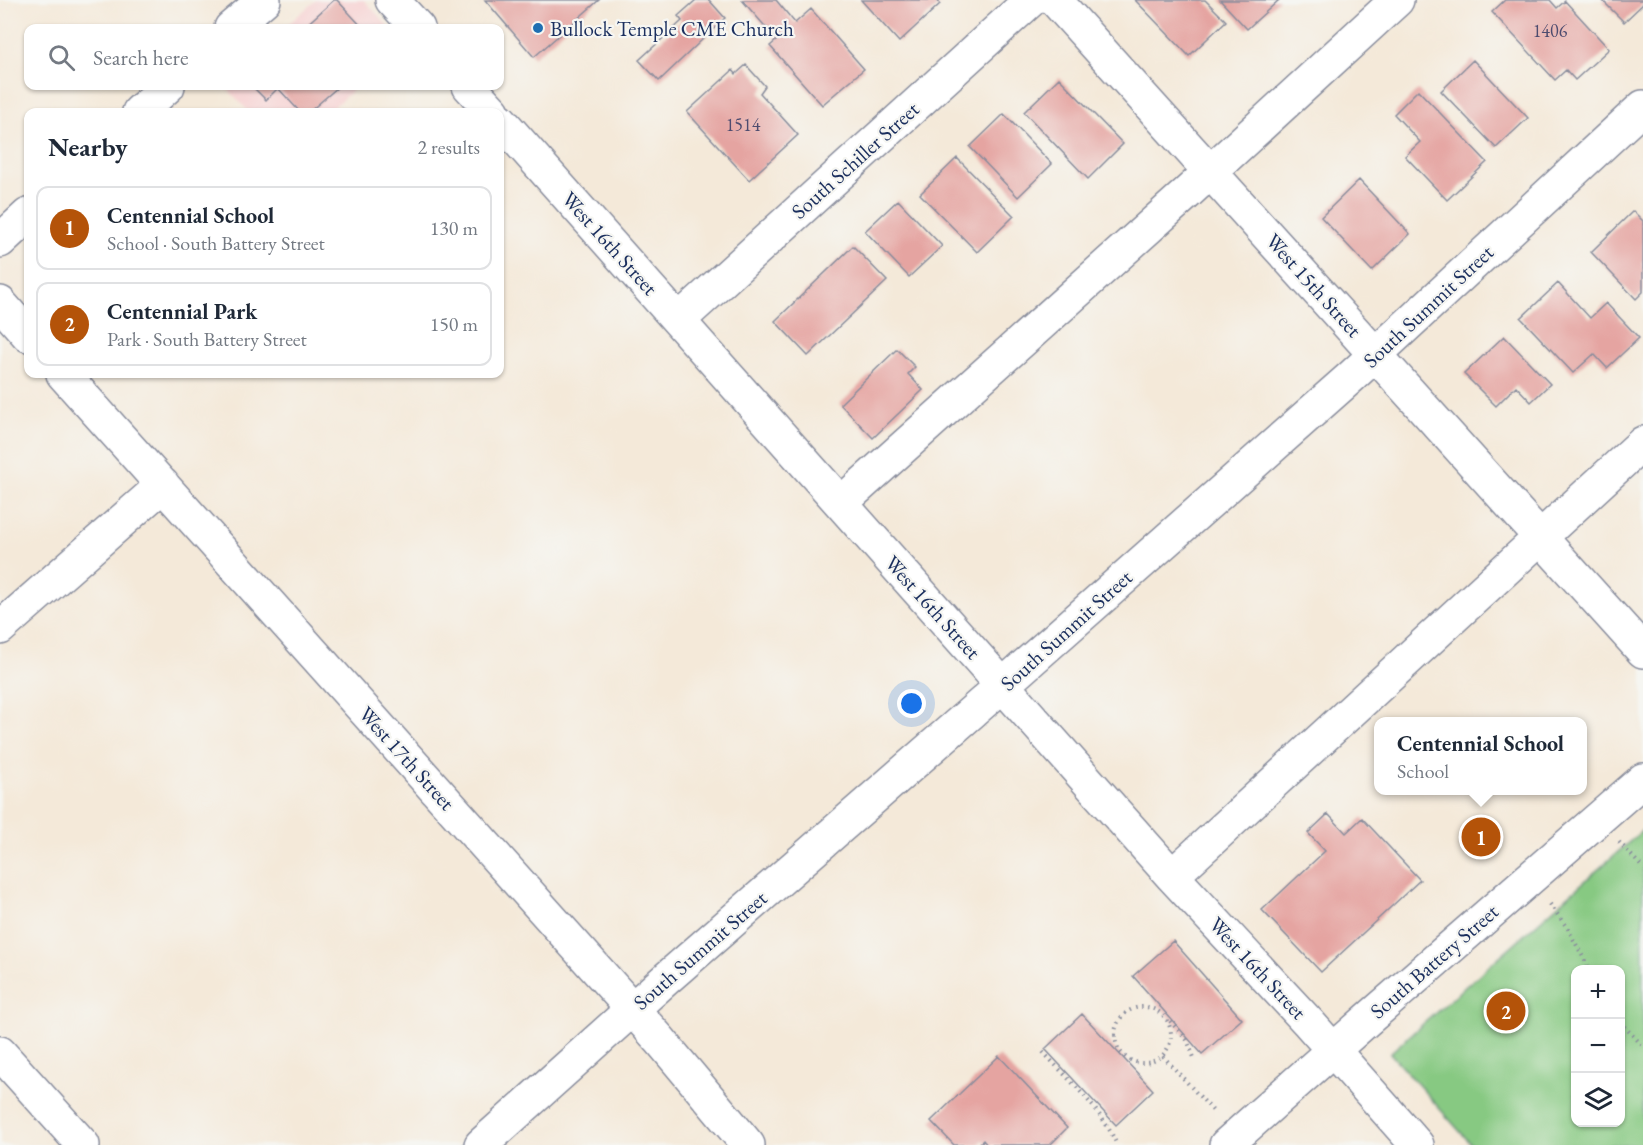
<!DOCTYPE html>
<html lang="en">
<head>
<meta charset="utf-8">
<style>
	:root { --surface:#fff; --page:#f2f2f3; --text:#1f2937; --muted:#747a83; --line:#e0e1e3; --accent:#b45309 }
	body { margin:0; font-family:"EB Garamond",serif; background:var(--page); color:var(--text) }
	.controls { position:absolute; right:18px; bottom:18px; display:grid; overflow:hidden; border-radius:12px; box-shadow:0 2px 4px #0004 }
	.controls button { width:54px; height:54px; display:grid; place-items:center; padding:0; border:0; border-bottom:2px solid var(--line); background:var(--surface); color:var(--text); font:30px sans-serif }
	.you { position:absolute; left:912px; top:704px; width:21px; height:21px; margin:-15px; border:4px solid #fff; border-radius:50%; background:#1a73e8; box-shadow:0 0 0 9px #1a73e833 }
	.badge { display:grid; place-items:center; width:39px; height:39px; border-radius:50%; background:var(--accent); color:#fff; font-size:20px; font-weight:700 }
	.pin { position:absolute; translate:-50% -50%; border:3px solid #fff; box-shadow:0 2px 6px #0006 }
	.popup { position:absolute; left:1374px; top:717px; width:213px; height:78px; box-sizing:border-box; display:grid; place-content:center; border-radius:12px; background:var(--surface); filter:drop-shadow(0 2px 4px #0005); font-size:20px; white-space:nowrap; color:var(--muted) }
	.popup b { font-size:22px; color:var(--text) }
	.popup::after { content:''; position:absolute; left:50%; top:100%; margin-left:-12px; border:12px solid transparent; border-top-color:var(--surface) }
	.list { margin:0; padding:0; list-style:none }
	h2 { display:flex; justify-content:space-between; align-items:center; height:78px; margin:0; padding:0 24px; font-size:26px }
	h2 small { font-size:20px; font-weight:400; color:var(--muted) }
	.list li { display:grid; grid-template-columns:39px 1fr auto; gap:18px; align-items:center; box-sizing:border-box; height:84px; margin:0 12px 12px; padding:0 12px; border:2px solid var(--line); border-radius:12px }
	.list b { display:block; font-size:22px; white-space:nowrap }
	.list p { margin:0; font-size:20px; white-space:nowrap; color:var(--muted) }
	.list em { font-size:20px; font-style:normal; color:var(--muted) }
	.icon { flex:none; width:33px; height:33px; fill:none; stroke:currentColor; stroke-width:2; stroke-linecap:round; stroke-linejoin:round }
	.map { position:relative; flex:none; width:1643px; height:1145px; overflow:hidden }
	.search { position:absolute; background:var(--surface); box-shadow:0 2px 4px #0004; left:24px; top:24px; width:480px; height:66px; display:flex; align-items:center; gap:15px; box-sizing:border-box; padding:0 21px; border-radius:12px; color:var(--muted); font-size:22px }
	.panel { position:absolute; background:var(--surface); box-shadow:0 2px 4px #0004; left:24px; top:108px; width:480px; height:270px; border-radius:12px }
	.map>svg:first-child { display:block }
	.built { fill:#f7cfd0 }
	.green { fill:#87c982; stroke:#517c70; stroke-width:1.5; fill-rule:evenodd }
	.building { fill:#e5a4a1 }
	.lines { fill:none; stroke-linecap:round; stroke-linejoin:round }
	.minor-casing { stroke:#888c9c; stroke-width:36 }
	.path { stroke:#888c9c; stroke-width:4; stroke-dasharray:1.5 4.5; stroke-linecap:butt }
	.minor { stroke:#fff; stroke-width:33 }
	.poi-dot { fill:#1f6fb2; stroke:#f6f6f2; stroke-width:2 }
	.labels { text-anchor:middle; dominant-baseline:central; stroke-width:4.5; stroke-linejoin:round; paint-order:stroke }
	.number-label { font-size:18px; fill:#4e4c6f }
	.poi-label { font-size:21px; fill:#1b2f5e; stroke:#f6f6f2; text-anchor:start }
	.street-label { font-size:21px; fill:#1b2f5e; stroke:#f6f6f2 }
</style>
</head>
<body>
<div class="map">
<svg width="1643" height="1145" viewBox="0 0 1643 1145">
	<rect width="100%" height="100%" fill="#f6f6f2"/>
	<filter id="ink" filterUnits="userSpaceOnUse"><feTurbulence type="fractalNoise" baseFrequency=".0167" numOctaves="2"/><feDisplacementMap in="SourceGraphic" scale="12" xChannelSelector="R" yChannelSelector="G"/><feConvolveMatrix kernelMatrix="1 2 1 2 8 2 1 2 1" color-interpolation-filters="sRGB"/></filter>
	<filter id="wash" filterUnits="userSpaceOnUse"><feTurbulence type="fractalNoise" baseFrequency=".008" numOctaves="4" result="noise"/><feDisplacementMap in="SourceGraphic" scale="24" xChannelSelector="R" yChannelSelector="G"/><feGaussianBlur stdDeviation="1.35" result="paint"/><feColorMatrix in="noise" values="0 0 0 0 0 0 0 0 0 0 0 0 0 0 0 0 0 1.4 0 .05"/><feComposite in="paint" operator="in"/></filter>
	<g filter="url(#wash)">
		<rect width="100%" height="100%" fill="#f4e9d9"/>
		<path class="built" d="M316 0H364L390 28H284Z
			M225 86H357L328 112H249Z"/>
		<path class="green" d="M1643 830V1145H1472L1390 1053ZM1576 970H1620V1122H1576Z"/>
		<g id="blocks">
			<path class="building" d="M334 0H337L363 28H303Z
				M485 0H599L534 57Z
				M696 0H709L725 18 659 81 639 60 682 21 678 16Z
				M742 0H776L795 23 811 9 864 69 822 105 770 46 777 40Z
				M861 0H937L940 4 899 42Z
				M1135 0H1205L1226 21 1189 56Z
				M1220 0H1279L1247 29Z
				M1505 0H1550L1557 8 1565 1 1609 49 1575 80 1566 70 1555 80 1492 12Z
				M1602 0H1643V4L1624 22Z
				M1473 60 1528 118 1496 148 1441 91Z
				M746 65 765 86 760 93 798 135 749 180 687 112 733 70 736 74Z
				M1059 78 1123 144 1088 179 1024 112Z
				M252 86H339L309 112H300L278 88 266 100Z
				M1418 90 1487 162 1447 200 1405 156 1420 142 1394 114Z
				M1004 114 1052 164 1018 197 970 147Z
				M957 158 1014 216 977 252 920 194Z
				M1359 180 1410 234 1372 271 1321 217Z
				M898 200 942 246 909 277 865 231Z
				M1633 211 1643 221V292L1636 299 1591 252Z
				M853 246 887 281 808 356 775 321Z
				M1558 283 1590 318 1606 303 1639 338 1607 368 1594 354 1573 373 1521 318Z
				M1504 336 1550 384 1531 402 1516 386 1496 406 1464 374Z
				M897 349 915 367 908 374 923 390 873 438 840 404Z
				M1328 814 1346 833 1362 818 1420 880 1321 972 1262 910 1325 851 1308 833Z
				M1173 941 1242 1019 1202 1054 1133 976Z
				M1082 1014 1153 1090 1116 1125 1045 1049Z
				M999 1056 1067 1128 1050 1145H987L983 1140 978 1145H954L931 1121Z"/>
		</g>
	</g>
	<g filter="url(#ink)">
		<use href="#blocks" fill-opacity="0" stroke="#888c9c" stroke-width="1.5"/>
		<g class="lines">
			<g class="minor-casing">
				<path id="minor" d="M392 0 418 28
					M1055 0 1643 651
					M231 28 264 0
					M469 86 493 112
					M139 112 168 86
					M500 120 1172 876 1309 1023 1417 1145
					M0 241 28 215
					M0 303 28 335
					M679 320 1031 0
					M63 374 660 1040 748 1145
					M841 503 1186 194 1397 0
					M0 628 163 485
					M1172 876 1643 443
					M0 1053 83 1145
					M481 1145 666 979 1003 685 1351 377 1643 107
					M1226 1145 1367 1020 1643 780"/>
			</g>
			<path class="path" d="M1619 842 1643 868
				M1550 904 1568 929 1590 970
				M1115 1035a28 28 0 1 1 56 0a28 28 0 1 1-56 0Z
				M1170 1021 1187 1040 1195 1060
				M1620 1022 1643 1046
				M1043 1052C1068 1079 1103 1111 1117 1145
				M1163 1056 1213 1111"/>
			<use href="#minor" class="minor"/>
		</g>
	</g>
	<circle class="poi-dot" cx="538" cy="28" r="6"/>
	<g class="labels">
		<g class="number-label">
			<text x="1550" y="30">1406</text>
			<text x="743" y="124">1514</text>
		</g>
		<g class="poi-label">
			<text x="550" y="28">Bullock Temple CME Church</text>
		</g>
		<g class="street-label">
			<text transform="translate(855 160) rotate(-42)">South Schiller Street</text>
			<text transform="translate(610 243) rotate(48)">West 16th Street</text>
			<text transform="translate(1314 285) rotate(48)">West 15th Street</text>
			<text transform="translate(1428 306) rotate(-43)">South Summit Street</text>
			<text transform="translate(933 607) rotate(48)">West 16th Street</text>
			<text transform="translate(1066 630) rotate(-42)">South Summit Street</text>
			<text transform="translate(407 758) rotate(48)">West 17th Street</text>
			<text transform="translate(700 950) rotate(-41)">South Summit Street</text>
			<text transform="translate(1434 961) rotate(-41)">South Battery Street</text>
			<text transform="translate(1258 968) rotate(47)">West 16th Street</text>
		</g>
	</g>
</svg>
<div class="controls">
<button>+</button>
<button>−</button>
<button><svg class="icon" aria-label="layers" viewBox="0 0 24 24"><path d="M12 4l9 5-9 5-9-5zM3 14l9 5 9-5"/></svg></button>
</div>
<div class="you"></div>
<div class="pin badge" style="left:1481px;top:837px">1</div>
<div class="popup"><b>Centennial School</b>School</div>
<div class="pin badge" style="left:1506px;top:1011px">2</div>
<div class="search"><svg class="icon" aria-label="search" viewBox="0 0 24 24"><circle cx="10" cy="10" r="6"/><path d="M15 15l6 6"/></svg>Search here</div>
<section class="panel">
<h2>Nearby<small>2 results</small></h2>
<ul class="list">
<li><span class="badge">1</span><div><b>Centennial School</b><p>School · South Battery Street</p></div><em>130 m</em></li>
<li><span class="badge">2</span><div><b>Centennial Park</b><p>Park · South Battery Street</p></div><em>150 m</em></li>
</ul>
</section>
</div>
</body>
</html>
